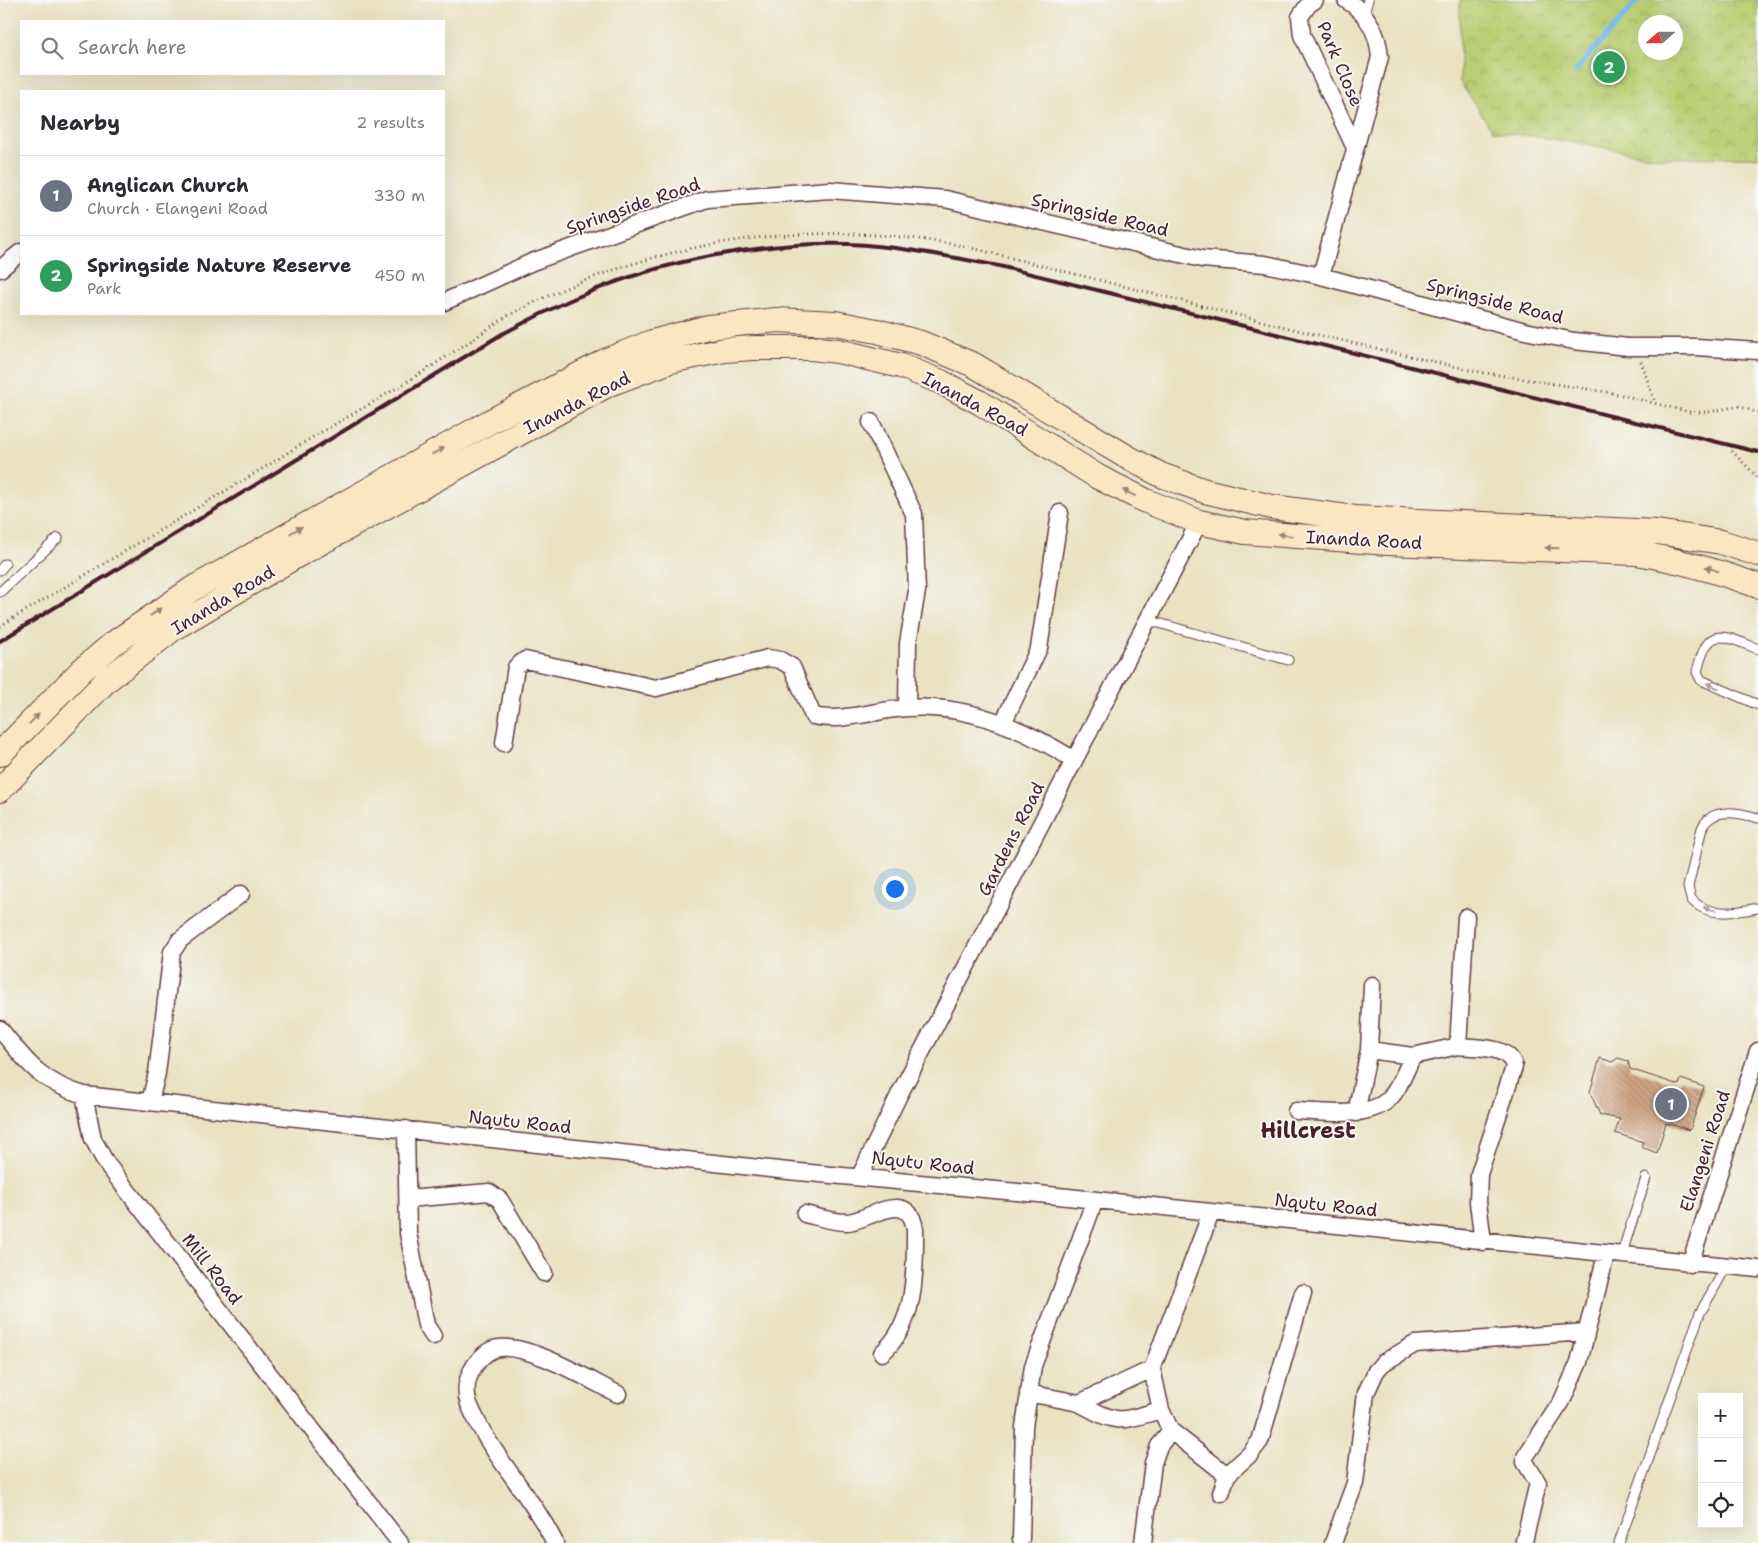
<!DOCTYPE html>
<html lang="en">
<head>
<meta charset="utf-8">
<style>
	:root { --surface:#fff; --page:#f7f7f7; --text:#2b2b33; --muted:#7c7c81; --line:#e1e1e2; --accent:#c8321e }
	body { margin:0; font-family:"Shantell Sans",sans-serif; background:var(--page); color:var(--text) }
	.controls { position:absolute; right:15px; bottom:15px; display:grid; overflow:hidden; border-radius:0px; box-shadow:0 5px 20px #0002 }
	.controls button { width:45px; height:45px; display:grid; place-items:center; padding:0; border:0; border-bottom:1px solid var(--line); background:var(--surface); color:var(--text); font:25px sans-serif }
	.compass { position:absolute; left:1638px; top:15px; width:45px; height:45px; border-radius:50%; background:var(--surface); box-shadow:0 5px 20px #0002; rotate:249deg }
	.you { position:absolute; left:894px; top:888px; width:18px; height:18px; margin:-12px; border:4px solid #fff; border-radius:50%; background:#1a73e8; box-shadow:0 0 0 8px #1a73e833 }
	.badge { display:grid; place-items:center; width:32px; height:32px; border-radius:50%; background:var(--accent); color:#fff; font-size:16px; font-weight:700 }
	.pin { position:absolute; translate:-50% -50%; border:2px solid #fff; box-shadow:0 1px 5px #0006 }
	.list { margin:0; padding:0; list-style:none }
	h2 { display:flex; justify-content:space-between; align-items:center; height:65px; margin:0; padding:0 20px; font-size:21px }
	h2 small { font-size:16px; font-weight:400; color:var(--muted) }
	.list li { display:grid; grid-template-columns:32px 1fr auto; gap:15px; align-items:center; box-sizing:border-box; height:80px; padding:0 20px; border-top:1px solid var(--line) }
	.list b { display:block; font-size:19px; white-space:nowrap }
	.list p { margin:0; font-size:16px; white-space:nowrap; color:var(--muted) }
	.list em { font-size:16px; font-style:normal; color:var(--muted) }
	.icon { flex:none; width:28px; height:28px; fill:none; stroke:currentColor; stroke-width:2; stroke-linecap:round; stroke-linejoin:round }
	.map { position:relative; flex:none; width:1758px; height:1543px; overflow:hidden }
	.search { position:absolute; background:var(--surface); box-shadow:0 5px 20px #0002; left:20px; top:20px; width:425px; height:55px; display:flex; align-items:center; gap:12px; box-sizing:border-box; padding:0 18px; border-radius:0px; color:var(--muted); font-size:19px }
	.panel { position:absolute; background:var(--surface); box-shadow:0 5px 20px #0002; left:20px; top:90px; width:425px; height:225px; border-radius:0px }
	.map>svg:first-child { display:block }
	.park { fill:url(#park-crowns); stroke:#82764e; fill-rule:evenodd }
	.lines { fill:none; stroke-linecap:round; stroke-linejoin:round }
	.stream { stroke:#78b9ed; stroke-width:5 }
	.building { fill:url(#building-back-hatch) }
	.lane-casing { stroke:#623c42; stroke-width:11 }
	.street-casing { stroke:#623c42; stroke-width:19 }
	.secondary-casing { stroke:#623c42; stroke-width:26 }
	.path { stroke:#623c42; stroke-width:3; stroke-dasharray:1 4; stroke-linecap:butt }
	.lane { stroke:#fff; stroke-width:9 }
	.street { stroke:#fff; stroke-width:16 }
	.secondary { stroke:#fbe6c4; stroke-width:24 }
	.rail { stroke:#4a1f2b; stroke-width:4 }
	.oneway { fill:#a28278 }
	.oneway2 { fill:#ae9aa0 }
	.labels { text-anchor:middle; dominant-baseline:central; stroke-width:4; stroke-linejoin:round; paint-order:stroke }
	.street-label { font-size:18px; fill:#4a1f2b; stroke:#f6f6f2 }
	.district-label { font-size:22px; font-weight:bold; fill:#4a1f2b; stroke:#f6f6f2 }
</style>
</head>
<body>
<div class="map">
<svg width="1758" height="1543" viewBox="0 0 1758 1543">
	<defs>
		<pattern id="park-crowns" width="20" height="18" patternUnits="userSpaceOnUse" patternTransform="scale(1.25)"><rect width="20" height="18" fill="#b9ce72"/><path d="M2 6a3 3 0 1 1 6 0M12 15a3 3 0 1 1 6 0" fill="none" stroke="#a1b063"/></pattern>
		<pattern id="building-back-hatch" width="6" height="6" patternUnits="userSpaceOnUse" patternTransform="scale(1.25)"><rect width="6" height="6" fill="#d0a585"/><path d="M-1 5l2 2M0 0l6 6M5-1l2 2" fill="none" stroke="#ab866d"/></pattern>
	</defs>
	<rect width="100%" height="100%" fill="#f6f6f2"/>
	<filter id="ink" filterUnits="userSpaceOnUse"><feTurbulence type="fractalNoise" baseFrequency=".02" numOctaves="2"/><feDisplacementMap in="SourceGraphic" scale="10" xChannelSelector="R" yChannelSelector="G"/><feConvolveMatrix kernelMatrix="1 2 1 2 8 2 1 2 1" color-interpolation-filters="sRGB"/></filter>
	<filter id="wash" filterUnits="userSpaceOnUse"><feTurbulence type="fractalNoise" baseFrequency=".0096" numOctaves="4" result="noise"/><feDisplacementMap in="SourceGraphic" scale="20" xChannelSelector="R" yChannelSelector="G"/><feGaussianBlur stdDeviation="1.12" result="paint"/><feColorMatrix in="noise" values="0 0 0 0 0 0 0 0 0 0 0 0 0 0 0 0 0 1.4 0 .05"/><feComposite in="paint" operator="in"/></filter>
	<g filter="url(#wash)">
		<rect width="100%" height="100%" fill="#e9e3c2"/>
		<path class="park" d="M1460 0H1758V157L1661 158 1574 142 1493 131 1460 82ZM1646 22H1676V52H1646Z"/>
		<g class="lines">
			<path class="stream" d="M1575 71 1639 0"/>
		</g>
		<g id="blocks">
			<path class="building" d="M1600 1058 1612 1062 1618 1058 1628 1061 1630 1069 1679 1085 1681 1079 1704 1087 1690 1130 1666 1123 1657 1153 1641 1147 1643 1142 1615 1133 1620 1119 1600 1115 1590 1092Z"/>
		</g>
	</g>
	<g filter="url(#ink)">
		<use href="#blocks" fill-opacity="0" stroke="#623c42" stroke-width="1"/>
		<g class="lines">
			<g class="lane-casing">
				<path id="lane" d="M1364 14 1368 0
					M0 570 5 564
					M0 592 58 538
					M1148 620 1288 660
					M1758 649C1720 634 1708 625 1697 672L1701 680 1758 705
					M1758 818C1740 813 1712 806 1702 828L1688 887 1691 899C1707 918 1737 912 1758 908
					M1621 1256 1646 1178
					M1619 1543 1700 1313 1726 1267"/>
			</g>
			<g class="street-casing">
				<path id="street" d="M1315 0 1308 5 1300 17 1302 35 1355 148
					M0 269 21 252
					M1321 276 1380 57C1378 31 1367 13 1346 0
					M444 302 532 262 707 199 830 190 945 199 1202 259 1265 264 1321 276 1525 331 1574 341 1628 347H1696L1758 351
					M871 422 914 514 917 591 908 643 907 708
					M1003 723 1039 648 1060 513
					M504 743 516 667 525 660 656 688 768 658 780 660 792 667 813 716C844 723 877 709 908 708 967 704 1025 729 1074 760
					M1466 917 1458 1046C1476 1048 1510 1045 1514 1067L1479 1174 1478 1202 1483 1242
					M0 1029C26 1062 42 1083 84 1095L93 1139 106 1163 400 1543
					M1369 1050 1413 1056 1458 1046
					M84 1095 788 1171 1039 1194 1758 1269
					M150 1102 157 1073 172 952 180 940 241 894
					M1296 1111C1322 1112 1367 1119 1388 1100 1399 1090 1406 1069 1413 1056
					M1356 1113 1369 1050 1372 985
					M406 1129 408 1233 426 1325 433 1336
					M860 1176 899 1095 1199 522
					M408 1199 489 1192 500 1200 544 1273
					M1211 1213 1152 1369 1161 1410 1171 1431 1227 1475
					M805 1214C818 1217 833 1222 847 1222 867 1222 908 1186 915 1229 915 1272 917 1322 882 1353
					M1690 1264 1758 1051
					M1028 1393 1079 1403 1152 1369
					M1079 1403C1119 1425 1118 1422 1161 1410
					M1221 1493 1227 1475 1250 1454 1260 1441 1303 1293
					M1021 1539 1024 1427 1033 1366 1095 1200
					M1524 1541 1538 1483 1525 1462V1457L1562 1401 1579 1362 1606 1255
					M555 1543C531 1494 490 1455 469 1404 464 1391 467 1377 475 1365 481 1357 488 1349 499 1348 531 1344 589 1380 618 1394
					M1143 1543 1153 1463 1159 1446 1171 1431
					M1333 1543 1355 1483 1366 1393 1376 1371 1383 1363 1415 1344 1586 1332"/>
			</g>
			<g class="secondary-casing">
				<path id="secondary" d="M0 754 82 670 114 643 192 589 491 421 605 361 652 342 708 327 777 320 835 323 877 331 921 343 974 365 1127 457 1161 475 1205 491 1272 507 1355 518 1657 532 1721 542 1758 554
					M0 790 107 680 174 628 298 555 609 384 670 361 725 350 753 348H811L838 351 901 366 941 382 979 402 1098 477 1146 501 1199 522 1245 532 1388 543 1636 553C1679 560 1717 571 1758 586"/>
			</g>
			<path class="path" d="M1641 361 1655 403
				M1732 451 1758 478
				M0 626 272 463C312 436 354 414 395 389 420 374 444 358 469 342 483 333 498 321 513 313 656 239 811 216 968 247L1301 331 1474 371 1618 394 1689 412H1709L1738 406 1758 413"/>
			<use href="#lane" class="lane"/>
			<use href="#street" class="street"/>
			<use href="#secondary" class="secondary"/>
			<path class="rail" d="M0 641 502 334C528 321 553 307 580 296 664 260 758 242 849 244 899 246 950 257 999 266L1758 452"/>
		</g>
		<defs><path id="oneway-solid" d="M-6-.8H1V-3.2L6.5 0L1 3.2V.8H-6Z" transform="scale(1.25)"/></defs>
		<g class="oneway">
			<use href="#oneway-solid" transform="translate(438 451) rotate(-29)"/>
			<use href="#oneway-solid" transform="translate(1129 493) rotate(-153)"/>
			<use href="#oneway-solid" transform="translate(296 530) rotate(-30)"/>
			<use href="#oneway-solid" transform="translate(1285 535) rotate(-175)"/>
			<use href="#oneway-solid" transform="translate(1552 548) rotate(-178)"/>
			<use href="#oneway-solid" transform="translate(1712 569) rotate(-161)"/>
			<use href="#oneway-solid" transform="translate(156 612) rotate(-33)"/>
			<use href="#oneway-solid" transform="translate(34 719) rotate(-46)"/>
		</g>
		<g class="oneway2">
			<use href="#oneway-solid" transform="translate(1713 686) rotate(-156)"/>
			<use href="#oneway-solid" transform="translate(1710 909) rotate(-164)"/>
		</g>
	</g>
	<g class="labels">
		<g class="street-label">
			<text transform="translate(1340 64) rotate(67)">Park Close</text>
			<text transform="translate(633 206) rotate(-19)">Springside Road</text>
			<text transform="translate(1100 215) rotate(13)">Springside Road</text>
			<text transform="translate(1495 301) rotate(14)">Springside Road</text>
			<text transform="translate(577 403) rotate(-27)">Inanda Road</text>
			<text transform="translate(975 404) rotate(28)">Inanda Road</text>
			<text transform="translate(1364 540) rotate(3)">Inanda Road</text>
			<text transform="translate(223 600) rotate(-31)">Inanda Road</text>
			<text transform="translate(1011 839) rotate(-63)">Gardens Road</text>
			<text transform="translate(520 1122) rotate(6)">Nqutu Road</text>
			<text transform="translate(1705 1151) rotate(-72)">Elangeni Road</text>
			<text transform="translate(923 1163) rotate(6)">Nqutu Road</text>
			<text transform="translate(1326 1205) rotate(6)">Nqutu Road</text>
			<text transform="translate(212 1269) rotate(52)">Mill Road</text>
		</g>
		<g class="district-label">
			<text x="1308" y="1130">Hillcrest</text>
		</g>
	</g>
</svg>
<div class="controls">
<button>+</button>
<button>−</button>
<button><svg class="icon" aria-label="locate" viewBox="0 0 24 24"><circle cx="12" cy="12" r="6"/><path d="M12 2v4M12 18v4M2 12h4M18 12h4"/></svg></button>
</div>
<svg class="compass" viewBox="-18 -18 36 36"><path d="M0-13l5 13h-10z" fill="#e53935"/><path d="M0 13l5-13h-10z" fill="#7c7c81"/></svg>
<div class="you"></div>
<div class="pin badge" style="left:1671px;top:1104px;background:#6b7280">1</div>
<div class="pin badge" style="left:1609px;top:67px;background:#2e9e5b">2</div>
<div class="search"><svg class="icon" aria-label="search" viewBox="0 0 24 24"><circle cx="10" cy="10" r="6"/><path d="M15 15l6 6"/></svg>Search here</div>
<section class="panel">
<h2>Nearby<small>2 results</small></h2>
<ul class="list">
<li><span class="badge" style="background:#6b7280">1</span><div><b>Anglican Church</b><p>Church · Elangeni Road</p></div><em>330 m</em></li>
<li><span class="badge" style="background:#2e9e5b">2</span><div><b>Springside Nature Reserve</b><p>Park</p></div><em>450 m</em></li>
</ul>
</section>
</div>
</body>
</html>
